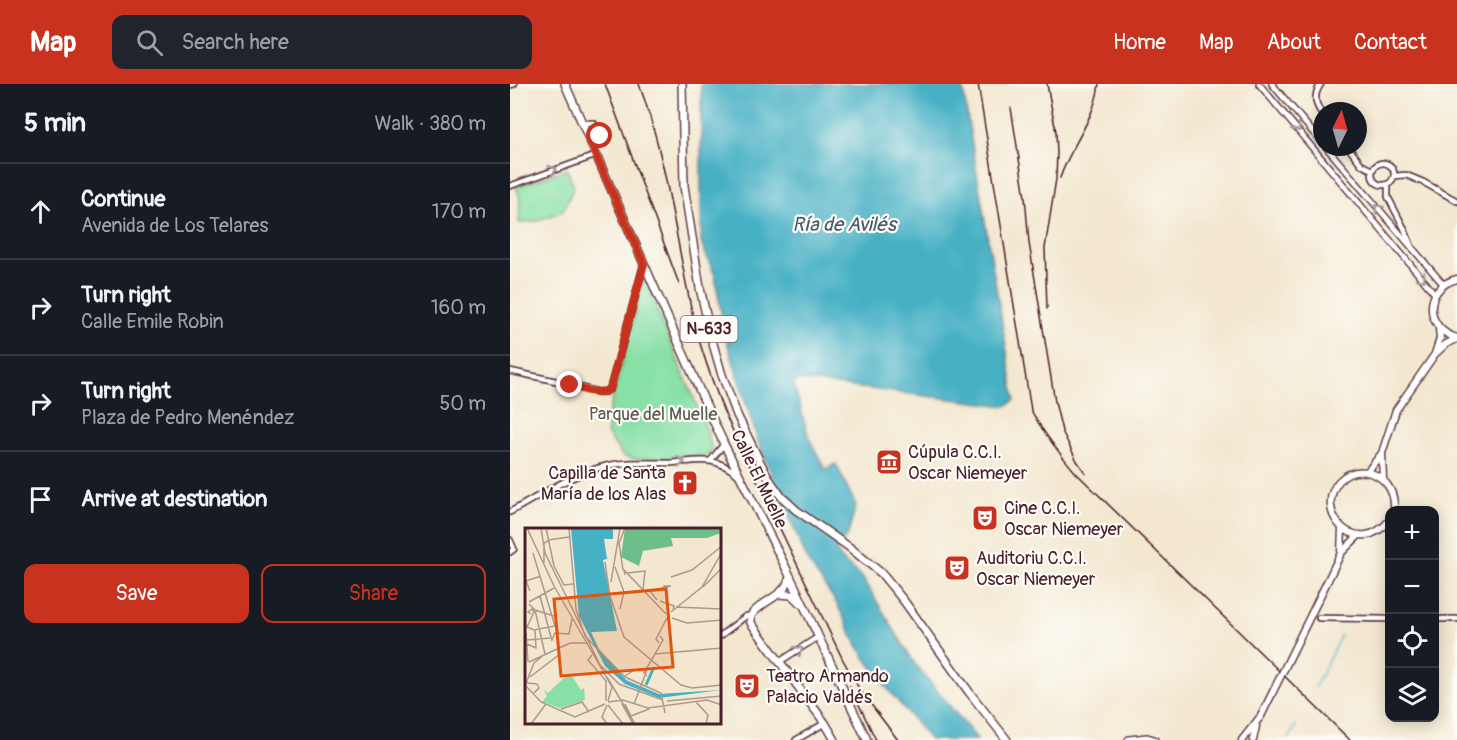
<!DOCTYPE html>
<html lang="en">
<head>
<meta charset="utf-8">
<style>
	:root { --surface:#171b24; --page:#20242c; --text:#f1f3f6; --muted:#9ea1a6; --line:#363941; --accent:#c8321e }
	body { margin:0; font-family:Pangolin,sans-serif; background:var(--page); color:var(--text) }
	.controls { position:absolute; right:18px; bottom:18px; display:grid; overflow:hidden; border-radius:12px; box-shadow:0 3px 15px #0003 }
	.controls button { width:54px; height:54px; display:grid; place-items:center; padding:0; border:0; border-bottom:2px solid var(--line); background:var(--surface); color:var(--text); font:30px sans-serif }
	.compass { position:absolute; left:803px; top:18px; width:54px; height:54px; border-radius:50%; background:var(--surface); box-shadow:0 3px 15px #0003; rotate:5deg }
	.stop { position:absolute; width:18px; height:18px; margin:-14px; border:4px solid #c8321e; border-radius:50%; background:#fff }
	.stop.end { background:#c8321e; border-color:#fff; box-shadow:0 2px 6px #0008 }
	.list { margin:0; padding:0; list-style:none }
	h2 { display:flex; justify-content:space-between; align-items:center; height:78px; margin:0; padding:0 24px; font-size:26px }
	h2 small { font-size:20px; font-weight:400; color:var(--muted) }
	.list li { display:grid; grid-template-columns:39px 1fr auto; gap:18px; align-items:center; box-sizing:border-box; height:96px; padding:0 24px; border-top:2px solid var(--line) }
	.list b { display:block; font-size:22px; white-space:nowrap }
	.list p { margin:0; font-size:20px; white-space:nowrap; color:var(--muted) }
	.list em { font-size:20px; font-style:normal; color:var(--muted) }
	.actions { display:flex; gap:12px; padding:18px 24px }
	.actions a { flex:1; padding:14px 0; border:2px solid var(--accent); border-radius:12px; text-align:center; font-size:21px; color:var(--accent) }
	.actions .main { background:var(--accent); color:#fff }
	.icon { flex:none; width:33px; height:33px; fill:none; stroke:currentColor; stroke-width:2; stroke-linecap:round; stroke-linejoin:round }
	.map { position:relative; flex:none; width:947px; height:656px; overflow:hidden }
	header { display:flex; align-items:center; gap:36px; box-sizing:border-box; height:84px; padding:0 30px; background:var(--accent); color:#fff }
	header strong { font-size:28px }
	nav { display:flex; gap:33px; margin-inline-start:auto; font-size:21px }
	.search { width:420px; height:54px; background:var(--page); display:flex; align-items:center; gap:15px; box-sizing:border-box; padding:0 21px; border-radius:12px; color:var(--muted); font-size:22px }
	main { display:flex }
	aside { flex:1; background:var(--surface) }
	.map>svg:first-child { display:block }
	.green { fill:#87e0a6; stroke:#688068; stroke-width:1.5 }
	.water { fill:#46b0c5; stroke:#486878; stroke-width:1.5 }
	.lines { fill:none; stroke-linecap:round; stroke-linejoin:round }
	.stream { stroke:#46b0c5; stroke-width:1.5 }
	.minor-casing { stroke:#633d44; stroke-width:8 }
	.tertiary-casing { stroke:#633d44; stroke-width:8 }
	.secondary-casing { stroke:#633d44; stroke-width:9 }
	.primary-casing { stroke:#633d44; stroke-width:10 }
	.trunk-casing { stroke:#633d44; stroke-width:10 }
	.minor { stroke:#fff; stroke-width:4.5 }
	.tertiary { stroke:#fff; stroke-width:5 }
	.secondary { stroke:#fff; stroke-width:6 }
	.primary { stroke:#fff; stroke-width:7 }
	.trunk { stroke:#fff; stroke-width:7 }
	.rail { stroke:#4a1f2b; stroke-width:1.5 }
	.secondary-bridge-casing { stroke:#633d44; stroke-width:9; stroke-linecap:butt }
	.secondary-bridge { stroke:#fff; stroke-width:6 }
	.oneway { stroke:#ae9aa0 }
	.route { stroke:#c8321e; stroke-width:8 }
	.labels { text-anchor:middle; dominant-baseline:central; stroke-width:4.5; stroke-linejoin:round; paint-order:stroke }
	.shield { fill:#fdfcf7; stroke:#806168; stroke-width:1.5 }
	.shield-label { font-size:16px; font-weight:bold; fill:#4a1f2b }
	.park-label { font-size:18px; fill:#5c5950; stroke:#fdfcf7 }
	.poi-label { font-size:18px; fill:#4a1f2b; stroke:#fdfcf7; text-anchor:start }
	.street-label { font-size:18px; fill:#4a1f2b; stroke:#fdfcf7 }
	.water-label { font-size:20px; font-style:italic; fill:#485969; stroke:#fdfcf7 }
	.inset-river { fill:none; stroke:#46b0c5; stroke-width:3 }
	.inset-road { fill:none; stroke:#af978d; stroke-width:1.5 }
	.view { fill:#e0560e; fill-opacity:0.15; stroke:#e0560e; stroke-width:3 }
	.inset-edge { fill:none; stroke:#4a1f2b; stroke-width:3 }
</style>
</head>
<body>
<header>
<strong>Map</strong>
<div class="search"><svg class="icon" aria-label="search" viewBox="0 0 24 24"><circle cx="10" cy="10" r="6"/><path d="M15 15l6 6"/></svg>Search here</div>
<nav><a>Home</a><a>Map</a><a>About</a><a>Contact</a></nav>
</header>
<main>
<aside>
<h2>5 min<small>Walk · 380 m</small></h2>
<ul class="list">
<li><svg class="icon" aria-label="ahead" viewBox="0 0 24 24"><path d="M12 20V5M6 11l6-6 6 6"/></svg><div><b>Continue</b><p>Avenida de Los Telares</p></div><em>170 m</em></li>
<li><svg class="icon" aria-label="right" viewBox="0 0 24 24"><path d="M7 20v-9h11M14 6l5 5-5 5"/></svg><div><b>Turn right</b><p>Calle Emile Robin</p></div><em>160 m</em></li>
<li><svg class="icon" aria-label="right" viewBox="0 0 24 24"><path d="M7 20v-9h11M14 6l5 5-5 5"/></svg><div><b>Turn right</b><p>Plaza de Pedro Menéndez</p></div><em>50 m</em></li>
<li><svg class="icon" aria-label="arrive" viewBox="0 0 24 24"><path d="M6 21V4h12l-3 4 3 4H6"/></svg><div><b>Arrive at destination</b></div></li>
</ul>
<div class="actions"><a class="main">Save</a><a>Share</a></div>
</aside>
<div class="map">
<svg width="947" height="656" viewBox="0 0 947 656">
	<rect width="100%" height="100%" fill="#fdfcf7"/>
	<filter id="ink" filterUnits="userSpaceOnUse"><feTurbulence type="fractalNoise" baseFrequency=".0167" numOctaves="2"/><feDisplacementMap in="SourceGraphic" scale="12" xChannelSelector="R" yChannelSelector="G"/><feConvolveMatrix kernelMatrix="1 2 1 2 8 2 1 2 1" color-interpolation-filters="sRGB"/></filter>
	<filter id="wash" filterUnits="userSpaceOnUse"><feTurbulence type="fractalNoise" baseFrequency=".008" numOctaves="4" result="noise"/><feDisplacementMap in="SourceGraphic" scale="24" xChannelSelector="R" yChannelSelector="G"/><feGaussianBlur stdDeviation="1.35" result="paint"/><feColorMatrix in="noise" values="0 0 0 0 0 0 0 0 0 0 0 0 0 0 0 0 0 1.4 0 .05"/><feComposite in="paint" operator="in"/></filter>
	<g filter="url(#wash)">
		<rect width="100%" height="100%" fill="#f3e7cf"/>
		<path class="green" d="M57 85 64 103 53 127 26 137 9 139 10 114 6 103Z
			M135 191 153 241 197 346 202 367 195 372 124 375 113 372 103 358 97 349V335Z"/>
		<path class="water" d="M191 0H452L505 316 496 322 288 296 284 301 299 354 315 385 326 380 346 421 338 451 325 465 332 476 352 493 405 580 468 656H420L373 599 348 563 326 518 298 478 248 358 215 251 205 192 191 159Z"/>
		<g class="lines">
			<path class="stream" d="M805 603 831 551
				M778 656 786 641"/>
		</g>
	</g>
	<g filter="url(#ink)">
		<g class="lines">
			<g class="minor-casing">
				<path id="minor" d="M811 0C803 11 805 20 812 30
					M0 1 4 0
					M72 39H84L90 52 82 62
					M838 63 852 81 862 86
					M862 90a11 11 0 1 1 22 0a11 11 0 1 1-22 0Z
					M884 92 896 91 913 98 947 117
					M878 101V113L894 144 901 161
					M0 102 87 71
					M0 287 55 299 88 308H95L100 305 134 180
					M201 376 214 360
					M0 428C31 411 61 390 96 382 117 377 140 379 161 379 188 377 204 371 227 390
					M0 456 4 465 0 468
					M809 534 880 535
					M924 535H947
					M210 552 236 532H241
					M269 578 308 553
					M286 656 315 639"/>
			</g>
			<g class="tertiary-casing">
				<path id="tertiary" d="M749 0 925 210
					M762 0 812 59
					M816 63 933 200"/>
			</g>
			<g class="secondary-casing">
				<path id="secondary" d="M947 195C913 203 914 245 947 254
					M925 270 930 254 929 245
					M872 370 873 395
					M857 388 872 369 886 326 925 270 936 260 947 255
					M880 436C873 444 866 450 856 451 833 454 814 429 823 407 837 373 887 386 884 426
					M831 469 832 444
					M817 498 831 469 849 451
					M732 656 751 632
					M743 656 746 642"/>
			</g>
			<g class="primary-casing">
				<path id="primary" d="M55 0 193 314 214 360 280 492 357 656
					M280 492C277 511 255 515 243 529L241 532V539L315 639 325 656
					M269 510 282 511 290 519"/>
			</g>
			<g class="trunk-casing">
				<path id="trunk" d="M172 0 174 102 190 204 201 253 212 291 227 331 251 380 261 398 271 412 286 426 339 463 371 489 394 517 459 608 497 656
					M619 656 637 654 644 656"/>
			</g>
			<use href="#minor" class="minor"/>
			<use href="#tertiary" class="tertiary"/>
			<use href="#secondary" class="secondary"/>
			<use href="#primary" class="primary"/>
			<use href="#trunk" class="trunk"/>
			<path class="rail" d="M95 0 169 200
				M129 0C158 77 166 161 185 241 192 270 203 299 214 328L333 576 350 606 388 656
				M468 0 521 326C533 349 549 369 566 389L840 656
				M501 24 515 113 519 159 545 318 552 347 567 377 576 390
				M550 94C561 61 585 35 589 0
				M537 225 535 164 546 95 547 69 546 48 537 0
				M340 602 366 656"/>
			<g class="secondary-bridge-casing">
				<path id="secondary-bridge" d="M751 632 817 498"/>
			</g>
			<use href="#secondary-bridge" class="secondary-bridge"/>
		</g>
		<defs><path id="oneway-chevron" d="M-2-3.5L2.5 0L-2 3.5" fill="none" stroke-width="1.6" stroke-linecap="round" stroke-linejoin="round" transform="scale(1.5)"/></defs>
		<g class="oneway">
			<use href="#oneway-chevron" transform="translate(787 44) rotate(49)"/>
			<use href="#oneway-chevron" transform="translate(43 86) rotate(-20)"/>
			<use href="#oneway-chevron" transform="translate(868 124) rotate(-131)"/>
			<use href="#oneway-chevron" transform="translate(912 194) rotate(50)"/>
			<use href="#oneway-chevron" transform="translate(171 378) rotate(-4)"/>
			<use href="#oneway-chevron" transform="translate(289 566) rotate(-32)"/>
		</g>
	</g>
	<g class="lines" filter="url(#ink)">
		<path class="route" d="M60 301C71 305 89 312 100 305L134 180 82 62 90 52"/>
	</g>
	<defs>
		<g id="museum-square" transform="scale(1.35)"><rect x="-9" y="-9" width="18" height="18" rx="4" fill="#c8321e" stroke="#fdfcf7"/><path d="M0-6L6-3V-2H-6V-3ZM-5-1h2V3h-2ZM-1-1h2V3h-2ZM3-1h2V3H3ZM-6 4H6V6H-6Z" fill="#fff"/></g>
		<g id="church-square" transform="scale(1.35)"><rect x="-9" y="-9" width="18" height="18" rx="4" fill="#c8321e" stroke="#fdfcf7"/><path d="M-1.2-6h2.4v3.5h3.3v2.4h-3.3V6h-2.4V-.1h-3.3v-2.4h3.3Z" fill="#fff"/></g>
		<g id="theatre-square" transform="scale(1.35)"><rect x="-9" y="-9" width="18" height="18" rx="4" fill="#c8321e" stroke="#fdfcf7"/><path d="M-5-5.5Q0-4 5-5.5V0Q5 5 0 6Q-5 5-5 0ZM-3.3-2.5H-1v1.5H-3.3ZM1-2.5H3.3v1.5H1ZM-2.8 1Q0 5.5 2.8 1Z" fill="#fff"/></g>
	</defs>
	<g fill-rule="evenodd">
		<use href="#museum-square" x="379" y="378"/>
		<use href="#church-square" x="175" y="399"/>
		<use href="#theatre-square" x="475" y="434"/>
		<use href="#theatre-square" x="447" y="484"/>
		<use href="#theatre-square" x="237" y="602"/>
	</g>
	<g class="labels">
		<rect class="shield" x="170.5" y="232" width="57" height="26" rx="4.5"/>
		<g class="shield-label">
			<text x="199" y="245">N-633</text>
		</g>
		<g class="park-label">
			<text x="143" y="330">Parque del Muelle</text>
		</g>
		<g class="poi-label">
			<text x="398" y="368">Cúpula C.C.I.<tspan x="398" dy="21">Oscar Niemeyer</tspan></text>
			<text x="156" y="389" text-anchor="end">Capilla de Santa<tspan x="156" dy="21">María de los Alas</tspan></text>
			<text x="494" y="424">Cine C.C.I.<tspan x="494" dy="21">Oscar Niemeyer</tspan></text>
			<text x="466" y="474">Auditoriu C.C.I.<tspan x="466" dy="21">Oscar Niemeyer</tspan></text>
			<text x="256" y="592">Teatro Armando<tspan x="256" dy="21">Palacio Valdés</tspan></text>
		</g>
		<g class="street-label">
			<text transform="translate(249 395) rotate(64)">Calle El Muelle</text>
		</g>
		<g class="water-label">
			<text x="334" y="140">Ría de Avilés</text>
		</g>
	</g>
	<g transform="translate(15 444)">
		<rect width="196" height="196" fill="#f3e7cf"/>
		<path d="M42 147 47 148 56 162 59 160 60 172 35 180 17 174 22 168 19 162 23 165Z" fill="#87e0a6"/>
		<path d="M100 0H196V5L182 10H146L148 18 118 23 114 38 96 29Z" fill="#6dbe8b"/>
		<path d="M46 0H87L88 3V11H79L82 31 78 32 92 103 66 104 74 121 101 152 134 166 196 162 134 170 100 156 80 138 54 88Z" fill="#46b0c5"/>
		<path class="inset-river" d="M121 157 129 139"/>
		<path class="inset-road" d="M2 0 29 58M16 0 20 25 75 137 94 156 138 172M21 0 29 38 39 57 48 56M44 0 51 81 60 108 100 149 136 165 140 185M23 12 44 9M80 34 85 68 99 109 156 157 167 160 197 157M19 35V15L23 13M90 39 99 64 95 81M98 42 94 15 100 0M102 45 120 43 118 62M100 47 99 42 141 86M146 49 167 42 197 18M86 54 95 0M29 58 87 159 83 173M178 59 197 40M5 63 1 53 16 48M15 68 27 113M132 72 125 63 146 58H138M135 73 149 78 148 81M4 74 29 60M4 76 10 82 29 88M151 79 197 81M10 82 20 126M146 84 177 59 197 24M147 90 162 95 197 92M0 98 9 102 30 98 8 25M1 101 9 84 7 81 3 84 6 86M1 105 3 134M2 112 25 110M27 112 30 105 44 106 47 91M134 115 131 111 142 90M2 116 11 120 10 102M130 126 197 120M67 127 63 132 81 153V173M4 134 45 115H61M100 148 109 142 121 143M122 148 119 145 138 112 135 108M5 149 35 126 33 122M82 149 110 196M2 155 12 156 14 160 9 165M0 157 16 174 50 189 80 176M0 158 9 135 20 126M142 173 197 168M83 174 98 172 123 180 182 172 197 177M171 174 183 187 181 196M97 176 108 196M100 176 106 188 124 181M109 176 122 142M82 177 77 189 82 196M83 177 98 196M36 181 57 174 64 184M6 196 21 176"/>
		<path class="view" d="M141 61 148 139 36 148 29 71Z"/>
		<rect width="196" height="196" class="inset-edge"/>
	</g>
</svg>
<div class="controls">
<button>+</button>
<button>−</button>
<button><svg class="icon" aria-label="locate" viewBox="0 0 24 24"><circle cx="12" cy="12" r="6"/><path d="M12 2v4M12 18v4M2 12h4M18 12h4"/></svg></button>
<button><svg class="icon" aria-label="layers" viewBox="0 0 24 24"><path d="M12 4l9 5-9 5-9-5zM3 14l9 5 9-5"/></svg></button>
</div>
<svg class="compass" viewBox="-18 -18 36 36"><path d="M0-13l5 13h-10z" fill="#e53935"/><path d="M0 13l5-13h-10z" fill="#9ea1a6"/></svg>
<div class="stop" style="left:90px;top:52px"></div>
<div class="stop end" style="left:60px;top:301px"></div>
</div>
</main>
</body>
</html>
